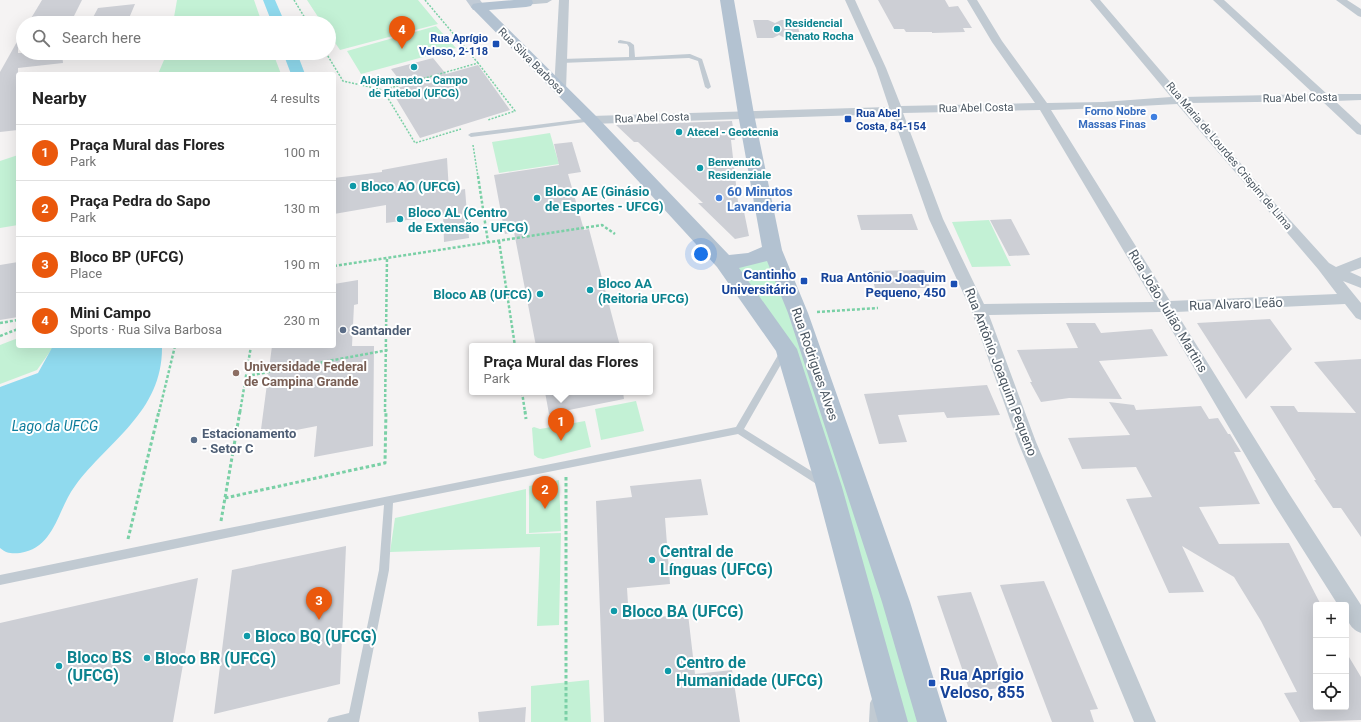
<!DOCTYPE html>
<html lang="en">
<head>
<meta charset="utf-8">
<style>
	:root { --surface:#fff; --page:#f2f2f2; --text:#222; --muted:#767676; --line:#e0e0e0; --accent:#ea580c }
	body { margin:0; font-family:Roboto,sans-serif; background:var(--page); color:var(--text) }
	.controls { position:absolute; right:12px; bottom:12px; display:grid; overflow:hidden; border-radius:4px; box-shadow:0 4px 16px #0002 }
	.controls button { width:36px; height:36px; display:grid; place-items:center; padding:0; border:0; border-bottom:1px solid var(--line); background:var(--surface); color:var(--text); font:20px sans-serif }
	.you { position:absolute; left:701px; top:254px; width:14px; height:14px; margin:-10px; border:3px solid #fff; border-radius:50%; background:#1a73e8; box-shadow:0 0 0 6px #1a73e833 }
	.badge { display:grid; place-items:center; width:26px; height:26px; border-radius:50%; background:var(--accent); color:#fff; font-size:13px; font-weight:700 }
	.pin { position:absolute; translate:-50% -33px; filter:drop-shadow(0 1px 2px #0008) }
	.pin::after { content:''; position:absolute; top:21px; width:14px; height:12px; background:inherit; clip-path:polygon(0 0,100% 0,50% 100%) }
	.popup { position:absolute; left:469px; top:343px; width:184px; height:52px; box-sizing:border-box; display:grid; place-content:center; border-radius:4px; background:var(--surface); filter:drop-shadow(0 1px 3px #0005); font-size:13px; white-space:nowrap; color:var(--muted) }
	.popup b { font-size:15px; color:var(--text) }
	.popup::after { content:''; position:absolute; left:50%; top:100%; margin-left:-8px; border:8px solid transparent; border-top-color:var(--surface) }
	.list { margin:0; padding:0; list-style:none }
	h2 { display:flex; justify-content:space-between; align-items:center; height:52px; margin:0; padding:0 16px; font-size:17px }
	h2 small { font-size:13px; font-weight:400; color:var(--muted) }
	.list li { display:grid; grid-template-columns:26px 1fr auto; gap:12px; align-items:center; box-sizing:border-box; height:56px; padding:0 16px; border-top:1px solid var(--line) }
	.list b { display:block; font-size:15px; white-space:nowrap }
	.list p { margin:0; font-size:13px; white-space:nowrap; color:var(--muted) }
	.list em { font-size:13px; font-style:normal; color:var(--muted) }
	.icon { flex:none; width:22px; height:22px; fill:none; stroke:currentColor; stroke-width:2; stroke-linecap:round; stroke-linejoin:round }
	.map { position:relative; flex:none; width:1361px; height:722px; overflow:hidden }
	.search { position:absolute; background:var(--surface); box-shadow:0 4px 16px #0002; left:16px; top:16px; width:320px; height:44px; display:flex; align-items:center; gap:10px; box-sizing:border-box; padding:0 14px; border-radius:22px; color:var(--muted); font-size:15px }
	.panel { position:absolute; background:var(--surface); box-shadow:0 4px 16px #0002; left:16px; top:72px; width:320px; height:276px; border-radius:4px }
	.map>svg:first-child { display:block }
	.green { fill:#c3f1d5 }
	.water { fill:#90daee }
	.building { fill:#cdcfd5 }
	.lines { fill:none; stroke-linecap:round; stroke-linejoin:round }
	.path-far2 { stroke:#7ad0a6; stroke-width:1.5; stroke-dasharray:2 1.5; stroke-linecap:butt }
	.path-far1 { stroke:#7ad0a6; stroke-width:2.5; stroke-dasharray:3 2; stroke-linecap:butt }
	.path { stroke:#7ad0a6; stroke-width:3; stroke-dasharray:3.5 2.5; stroke-linecap:butt }
	.lane { fill:#c1cad2; fill-rule:evenodd }
	.street { fill:#c1cad2; fill-rule:evenodd }
	.secondary { fill:#c1cbd6; fill-rule:evenodd }
	.primary { fill:#b3c2d1; fill-rule:evenodd }
	.culture-dot { fill:#0f9aa8; stroke:#fff; stroke-width:1.5 }
	.transit-dot { fill:#1a4fb4; stroke:#fff; stroke-width:1.5 }
	.shop-dot { fill:#3f7fe0; stroke:#fff; stroke-width:1.5 }
	.service-dot { fill:#5c6f8a; stroke:#fff; stroke-width:1.5 }
	.education-dot { fill:#8d6e63; stroke:#fff; stroke-width:1.5 }
	.labels { text-anchor:middle; dominant-baseline:central; stroke-width:4; stroke-linejoin:round; paint-order:stroke }
	.far-culture-label { font-size:11px; font-weight:bold; fill:#0d838f; stroke:#fff; text-anchor:start }
	.far-transit-label { font-size:11px; font-weight:bold; fill:#164399; stroke:#fff; text-anchor:end }
	.far-street-label { font-size:11px; fill:#4a5661; stroke:#fff }
	.far-shop-label { font-size:11px; font-weight:bold; fill:#366cbe; stroke:#fff; text-anchor:end }
	.culture-label { font-size:13px; font-weight:bold; fill:#0d838f; stroke:#fff; text-anchor:start }
	.shop-label { font-size:13px; font-weight:bold; fill:#366cbe; stroke:#fff; text-anchor:start }
	.transit-label { font-size:13px; font-weight:bold; fill:#164399; stroke:#fff; text-anchor:end }
	.street-label { font-size:13px; fill:#4a5661; stroke:#fff }
	.service-label { font-size:13px; font-weight:bold; fill:#4e5e75; stroke:#fff; text-anchor:start }
	.education-label { font-size:13px; font-weight:bold; fill:#785e54; stroke:#fff; text-anchor:start }
	.water-label { font-size:14px; font-style:italic; fill:#0c7c9b; stroke:#fff }
	.near-culture-label { font-size:16px; font-weight:bold; fill:#0d838f; stroke:#fff; text-anchor:start }
	.near-transit-label { font-size:16px; font-weight:bold; fill:#164399; stroke:#fff; text-anchor:start }
</style>
</head>
<body>
<div class="map">
<svg width="1361" height="722" viewBox="0 0 1361 722">
	<rect width="100%" height="100%" fill="#f5f3f3"/>
	<path class="green" d="M177 0H254L262 23H173Z
		M307 0H418L438 24 340 50 329 34V23H322Z
		M436 26 456 48 361 74 347 51Z
		M167 53H273L281 74H158Z
		M550 133 559 164 499 173 492 142Z
		M18 155V225L0 228V161Z
		M989 220 1011 266 972 267 952 222Z
		M768 258 791 309 924 722H897L790 350 734 269Z
		M18 338V346H54L37 370 0 384V345Z
		M636 401 644 431 601 440 595 409Z
		M585 421 591 447 543 459 538 458 534 455 532 428 534 427 540 429Z
		M559 480 561 531 529 533V486Z
		M526 489V534L561 533 559 625 537 626 540 547 390 552 395 518Z
		M589 680 591 722H531V686Z"/>
	<path class="water" d="M263 0H275L285 23H272Z
		M283 53H297L305 74H291Z
		M53 346H162C163 412 109 440 75 486 57 510 55 548 20 553 11 554 6 553 0 548V387L38 373Z"/>
	<path class="building" d="M42 0H82L74 16 30 20Z
		M878 0H945L949 7 958 6 972 28H963L965 32 932 33V32H906L904 29H894Z
		M135 4 127 23H90L98 8Z
		M753 20H768L775 23 781 20H796L801 38H785L779 35 773 38H757Z
		M18 40V53H62L63 63 18 68V130L0 132V72Z
		M433 58 446 74 478 65 510 110 420 138 391 90 404 86 391 69Z
		M732 121 735 140H731L738 202H742L749 236 735 239 698 203H703L638 142H634L616 125Z
		M572 142 581 172 568 174 584 230 589 229 620 346H536L514 232 505 234 494 175 559 165 554 144Z
		M447 158 449 192 465 189 469 238 444 242 443 215 386 223V205L334 214V178L382 172V170Z
		M912 214 918 230H861L857 215Z
		M1011 219 1030 255 1009 256 990 220Z
		M18 262V317L0 320V265Z
		M924 270 930 288H875L870 271Z
		M358 280V304L354 305 352 346H374L373 446 314 457 317 426 260 437 272 346H334V284Z
		M1270 319 1292 349 1246 399 1197 323Z
		M1066 323H1095L1101 333 1152 329 1168 356 1099 361 1122 399 1069 398 1041 402 1030 382H1032L1017 350 1078 348Z
		M1361 359V537L1341 508H1333L1314 480H1316L1270 406H1294L1298 412 1356 413 1314 362Z
		M987 385 1000 415 947 418 944 412 898 415 907 442 879 444 864 394Z
		M545 392H623L624 399 549 414Z
		M1109 402 1134 405 1136 410 1201 406 1209 419 1218 418 1228 434H1230L1241 452H1234L1260 504 1199 507 1219 544 1289 543 1321 605H1316V707H1346V652L1361 677V720L1300 722 1284 693 1297 692 1261 621 1234 577 1182 546 1204 592 1169 593 1126 499 1152 497 1136 467 1082 469 1068 438 1130 435Z
		M701 479 708 515 665 518 670 584 627 588 629 620 688 614 695 674 732 670 740 722H604L596 501 632 497 630 486Z
		M346 546 340 684 214 714 232 570Z
		M198 578 173 722H0V623Z
		M1044 581 1098 709 1090 710 1094 722H1052L1000 585Z
		M971 592 1006 687 970 692 937 596Z
		M526 707 525 722H479L478 712Z"/>
	<g class="lines">
		<path class="path-far2" d="M294 0 308 23
			M425 0 478 63
			M326 53 343 81 383 90 415 143 461 129
			M383 90 478 63 515 111 488 120
			M473 145 478 177"/>
		<path class="path-far1" d="M478 176 488 242
			M499 241 515 346
			M334 266 602 225 615 234
			M817 312 878 308
			M0 323 18 320
			M0 336 18 329
			M247 376 388 350
			M522 392 525 412
			M159 412 175 346
			M240 412 251 346
			M385 412 387 257"/>
		<path class="path" d="M525 411 526 419
			M566 477V722
			M225 498 385 463 386 411
			M221 521 240 411
			M128 539 159 411"/>
		<path class="lane" d="M620 40 630 42 634 45 635 57 690 54 702 59 711 87 708 89 705 87 698 61 689 58 561 63 558 61 561 59 629 57V47L627 44 618 43V41Z
			M591 118 594 120 593 121 471 137 468 135 471 133Z
			M784 349 788 352 744 429 824 479 826 482 824 485 821 486 818 485 738 434 393 503 389 570 359 722H327L329 718 349 713 379 570 384 505 0 585V575L219 530 736 427 781 350Z
			M876 697 880 699 882 703 881 722H869L870 703 872 699Z"/>
		<path class="street" d="M526 0H552L547 3 523 5 521 3Z
			M559 0H569L566 90 560 93 554 90Z
			M845 0H855L886 68 901 106 1035 103 992 42 967 0H977L1002 41 1047 103 1103 102 1171 97 1090 0H1100L1183 97 1314 94 1213 0H1224L1327 94H1361V100L1335 101 1361 125V135L1357 134 1322 101 1189 103 1272 200 1329 263 1336 267 1361 257V268L1350 272 1361 277V288L1343 281 1361 303V320L1356 318 1345 304 1176 312 1288 492 1361 605V633C1348 628 1346 618 1346 605H1338L1274 504 1161 312 989 315 1036 442 1156 722H1134L1018 442 971 310 929 219 892 114 591 124 587 122 585 120 587 118 591 116 889 107 876 68ZM1177 104 1318 269 1337 294 1170 301 1051 110 1103 108ZM1040 110 1154 302 984 304 943 219 903 113Z
			M1336 0H1347L1361 9V17L1358 16Z"/>
		<path class="secondary" d="M466 0H480L485 7 483 10H473Z"/>
		<path class="primary" d="M514 0H532L533 3 531 6 526 7 489 10 597 117 729 255 748 253 762 247 738 114 720 0H734L754 114 782 250 808 313 910 602 947 722H917L882 602 788 313 767 261 739 268 797 349 842 487 908 722H878L816 487 776 351 717 267 585 123 471 7 473 4 478 3Z"/>
	</g>
	<g class="culture-dot">
		<circle cx="777" cy="29" r="4"/>
		<circle cx="414" cy="67" r="4"/>
		<circle cx="679" cy="132" r="4"/>
		<circle cx="700" cy="168" r="4"/>
		<circle cx="353" cy="186" r="4"/>
		<circle cx="537" cy="198" r="4"/>
		<circle cx="400" cy="219" r="4"/>
		<circle cx="590" cy="290" r="4"/>
		<circle cx="540" cy="294" r="4"/>
		<circle cx="652" cy="560" r="4"/>
		<circle cx="614" cy="611" r="4"/>
		<circle cx="247" cy="636" r="4"/>
		<circle cx="147" cy="658" r="4"/>
		<circle cx="59" cy="666" r="4"/>
		<circle cx="668" cy="671" r="4"/>
	</g>
	<g class="transit-dot">
		<rect x="492" y="40" width="8" height="8" rx="2"/>
		<rect x="844" y="115" width="8" height="8" rx="2"/>
		<rect x="800" y="277" width="8" height="8" rx="2"/>
		<rect x="950" y="280" width="8" height="8" rx="2"/>
		<rect x="928" y="679" width="8" height="8" rx="2"/>
	</g>
	<g class="shop-dot">
		<circle cx="1154" cy="117" r="4"/>
		<circle cx="719" cy="198" r="4"/>
	</g>
	<g class="service-dot">
		<circle cx="343" cy="330" r="4"/>
		<circle cx="194" cy="440" r="4"/>
	</g>
	<circle class="education-dot" cx="236" cy="373" r="4"/>
	<g class="labels">
		<g class="far-culture-label">
			<text x="785" y="23">Residencial<tspan x="785" dy="13">Renato Rocha</tspan></text>
			<text x="414" y="80" text-anchor="middle">Alojamaneto - Campo<tspan x="414" dy="13">de Futebol (UFCG)</tspan></text>
			<text x="687" y="132">Atecel - Geotecnia</text>
			<text x="708" y="162">Benvenuto<tspan x="708" dy="13">Residenziale</tspan></text>
		</g>
		<g class="far-transit-label">
			<text x="488" y="38">Rua Aprígio<tspan x="488" dy="13">Veloso, 2-118</tspan></text>
			<text x="856" y="113" text-anchor="start">Rua Abel<tspan x="856" dy="13">Costa, 84-154</tspan></text>
		</g>
		<g class="far-street-label">
			<text transform="translate(531 61) rotate(45)">Rua Silva Barbosa</text>
			<text transform="translate(1300 98) rotate(-1)">Rua Abel Costa</text>
			<text transform="translate(976 108) rotate(-1)">Rua Abel Costa</text>
			<text transform="translate(652 118) rotate(-2)">Rua Abel Costa</text>
			<text transform="translate(1229 156) rotate(50)">Rua Maria de Lourdes Crispim de Lima</text>
		</g>
		<g class="far-shop-label">
			<text x="1146" y="111">Forno Nobre<tspan x="1146" dy="13">Massas Finas</tspan></text>
		</g>
		<g class="culture-label">
			<text x="361" y="186">Bloco AO (UFCG)</text>
			<text x="545" y="191">Bloco AE (Ginásio<tspan x="545" dy="15">de Esportes - UFCG)</tspan></text>
			<text x="408" y="212">Bloco AL (Centro<tspan x="408" dy="15">de Extensão - UFCG)</tspan></text>
			<text x="598" y="283">Bloco AA<tspan x="598" dy="15">(Reitoria UFCG)</tspan></text>
			<text x="532" y="294" text-anchor="end">Bloco AB (UFCG)</text>
		</g>
		<g class="shop-label">
			<text x="727" y="191">60 Minutos<tspan x="727" dy="15">Lavanderia</tspan></text>
		</g>
		<g class="transit-label">
			<text x="796" y="274">Cantinho<tspan x="796" dy="15">Universitário</tspan></text>
			<text x="946" y="277">Rua Antônio Joaquim<tspan x="946" dy="15">Pequeno, 450</tspan></text>
		</g>
		<g class="street-label">
			<text transform="translate(1236 304) rotate(-2)">Rua Alvaro Leão</text>
			<text transform="translate(1168 311) rotate(59)">Rua João Julião Martins</text>
			<text transform="translate(815 364) rotate(71)">Rua Rodrigues Alves</text>
			<text transform="translate(1001 372) rotate(69)">Rua Antônio Joaquim Pequeno</text>
		</g>
		<g class="service-label">
			<text x="351" y="330">Santander</text>
			<text x="202" y="433">Estacionamento<tspan x="202" dy="15">- Setor C</tspan></text>
		</g>
		<g class="education-label">
			<text x="244" y="366">Universidade Federal<tspan x="244" dy="15">de Campina Grande</tspan></text>
		</g>
		<g class="water-label">
			<text x="55" y="426">Lago da UFCG</text>
		</g>
		<g class="near-culture-label">
			<text x="660" y="551">Central de<tspan x="660" dy="18">Línguas (UFCG)</tspan></text>
			<text x="622" y="611">Bloco BA (UFCG)</text>
			<text x="255" y="636">Bloco BQ (UFCG)</text>
			<text x="67" y="657">Bloco BS<tspan x="67" dy="18">(UFCG)</tspan></text>
			<text x="155" y="658">Bloco BR (UFCG)</text>
			<text x="676" y="662">Centro de<tspan x="676" dy="18">Humanidade (UFCG)</tspan></text>
		</g>
		<g class="near-transit-label">
			<text x="940" y="674">Rua Aprígio<tspan x="940" dy="18">Veloso, 855</tspan></text>
		</g>
	</g>
</svg>
<div class="controls">
<button>+</button>
<button>−</button>
<button><svg class="icon" aria-label="locate" viewBox="0 0 24 24"><circle cx="12" cy="12" r="6"/><path d="M12 2v4M12 18v4M2 12h4M18 12h4"/></svg></button>
</div>
<div class="you"></div>
<div class="pin badge" style="left:561px;top:441px">1</div>
<div class="popup"><b>Praça Mural das Flores</b>Park</div>
<div class="pin badge" style="left:545px;top:509px">2</div>
<div class="pin badge" style="left:319px;top:620px">3</div>
<div class="pin badge" style="left:402px;top:49px">4</div>
<div class="search"><svg class="icon" aria-label="search" viewBox="0 0 24 24"><circle cx="10" cy="10" r="6"/><path d="M15 15l6 6"/></svg>Search here</div>
<section class="panel">
<h2>Nearby<small>4 results</small></h2>
<ul class="list">
<li><span class="badge">1</span><div><b>Praça Mural das Flores</b><p>Park</p></div><em>100 m</em></li>
<li><span class="badge">2</span><div><b>Praça Pedra do Sapo</b><p>Park</p></div><em>130 m</em></li>
<li><span class="badge">3</span><div><b>Bloco BP (UFCG)</b><p>Place</p></div><em>190 m</em></li>
<li><span class="badge">4</span><div><b>Mini Campo</b><p>Sports · Rua Silva Barbosa</p></div><em>230 m</em></li>
</ul>
</section>
</div>
</body>
</html>
